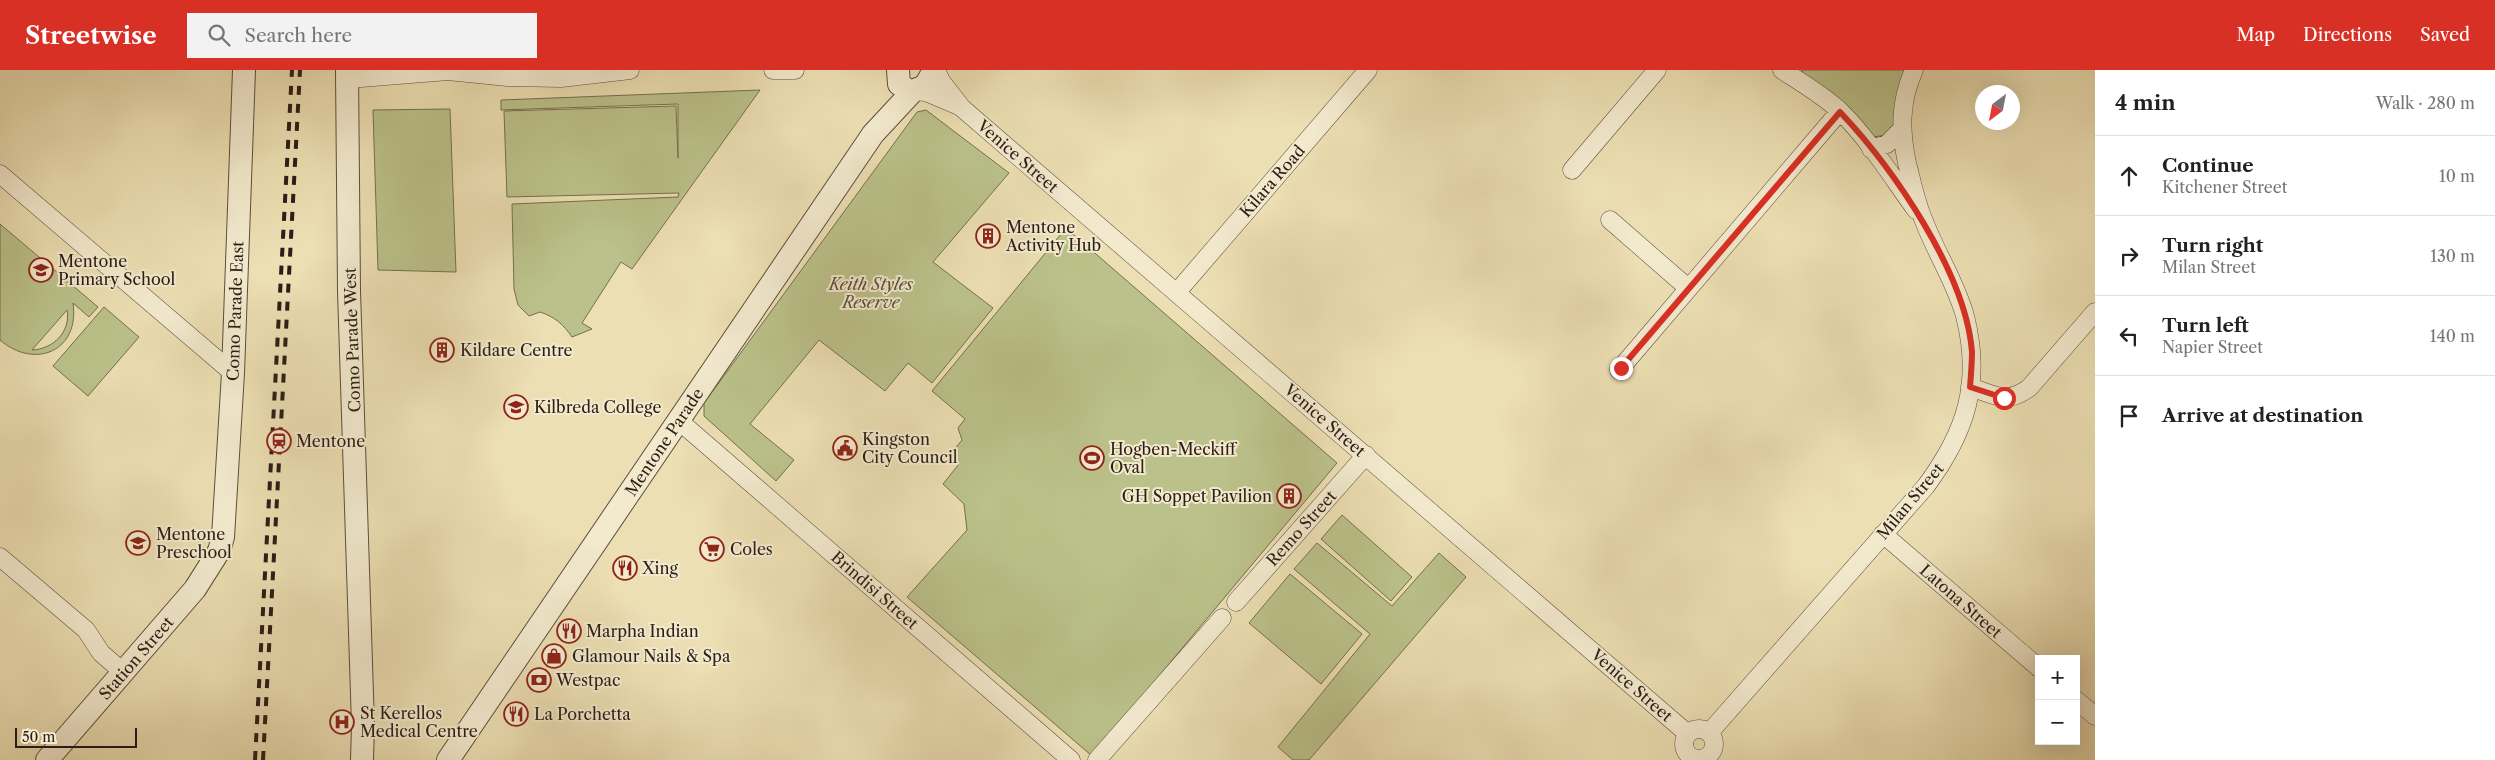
<!DOCTYPE html>
<html lang="en">
<head>
<meta charset="utf-8">
<style>
	:root { --surface:#fff; --page:#f2f2f2; --text:#222; --muted:#767676; --line:#e0e0e0; --accent:#d93025 }
	body { margin:0; font-family:"Libre Caslon Text",serif; background:var(--page); color:var(--text) }
	.controls { position:absolute; right:15px; bottom:15px; display:grid; overflow:hidden; border-radius:0px; box-shadow:0 5px 20px #0002 }
	.controls button { width:45px; height:45px; display:grid; place-items:center; padding:0; border:0; border-bottom:1px solid var(--line); background:var(--surface); color:var(--text); font:25px sans-serif }
	.compass { position:absolute; left:1975px; top:15px; width:45px; height:45px; border-radius:50%; background:var(--surface); box-shadow:0 5px 20px #0002; rotate:212deg }
	.scale { position:absolute; left:15px; bottom:12px; width:122px; box-sizing:border-box; padding-left:5px; border:2px solid #2c1d16; border-top:0; font-size:14px; line-height:18px; white-space:nowrap; color:#2c1d16; -webkit-text-stroke:4px #f3eace; paint-order:stroke }
	.stop { position:absolute; width:15px; height:15px; margin:-11px; border:4px solid #d93025; border-radius:50%; background:#fff }
	.stop.end { background:#d93025; border-color:#fff; box-shadow:0 1px 5px #0008 }
	.list { margin:0; padding:0; list-style:none }
	h2 { display:flex; justify-content:space-between; align-items:center; height:65px; margin:0; padding:0 20px; font-size:21px }
	h2 small { font-size:16px; font-weight:400; color:var(--muted) }
	.list li { display:grid; grid-template-columns:32px 1fr auto; gap:15px; align-items:center; box-sizing:border-box; height:80px; padding:0 20px; border-top:1px solid var(--line) }
	.list b { display:block; font-size:19px; white-space:nowrap }
	.list p { margin:0; font-size:16px; white-space:nowrap; color:var(--muted) }
	.list em { font-size:16px; font-style:normal; color:var(--muted) }
	.icon { flex:none; width:28px; height:28px; fill:none; stroke:currentColor; stroke-width:2; stroke-linecap:round; stroke-linejoin:round }
	.map { position:relative; flex:none; width:2095px; height:690px; overflow:hidden }
	header { display:flex; align-items:center; gap:30px; box-sizing:border-box; height:70px; padding:0 25px; background:var(--accent); color:#fff }
	header strong { font-size:24px }
	nav { display:flex; gap:28px; margin-inline-start:auto; font-size:18px }
	.search { width:350px; height:45px; background:var(--page); display:flex; align-items:center; gap:12px; box-sizing:border-box; padding:0 18px; border-radius:0px; color:var(--muted); font-size:19px }
	main { display:flex }
	aside { flex:1; background:var(--surface) }
	.map>svg:first-child { display:block }
	.green { fill:#bbc18a; stroke:#746f50; fill-rule:evenodd }
	.lines { fill:none; stroke-linecap:round; stroke-linejoin:round }
	.minor-casing { stroke:#5c4e3d; stroke-width:19 }
	.tertiary-casing { stroke:#5c4e3d; stroke-width:24 }
	.minor { stroke:#f3eace; stroke-width:18 }
	.tertiary { stroke:#f3eace; stroke-width:22 }
	.rail { stroke:#2c1d16; stroke-width:4; stroke-dasharray:9 9; stroke-linecap:butt }
	.route { stroke:#d93025; stroke-width:6 }
	.labels { text-anchor:middle; dominant-baseline:central; stroke-width:4; stroke-linejoin:round; paint-order:stroke }
	.street-label { font-size:16px; fill:#2c1d16; stroke:#f3eace }
	.poi-label { font-size:16px; fill:#2c1d16; stroke:#f3eace; text-anchor:start }
	.park-label { font-size:16px; font-style:italic; fill:#574e39; stroke:#f3eace }
</style>
</head>
<body>
<header>
<strong>Streetwise</strong>
<div class="search"><svg class="icon" aria-label="search" viewBox="0 0 24 24"><circle cx="10" cy="10" r="6"/><path d="M15 15l6 6"/></svg>Search here</div>
<nav><a>Map</a><a>Directions</a><a>Saved</a></nav>
</header>
<main>
<div class="map">
<svg width="2095" height="690" viewBox="0 0 2095 690">
	<rect width="100%" height="100%" fill="#ecdfb3"/>
	<filter id="stains"><feTurbulence type="fractalNoise" baseFrequency=".004" numOctaves="4"/><feColorMatrix values="0 0 0 0 .2 0 0 0 0 .09 0 0 0 0 .02 0 0 0 .5 -.17"/></filter>
	<radialGradient id="worn" r=".72"><stop offset=".6" stop-color="#630" stop-opacity="0"/><stop offset="1" stop-color="#630" stop-opacity=".3"/></radialGradient>
	<path class="green" d="M1802 0H1906L1892 60 1888 65 1872 67 1803 4Z
		M760 20 632 199 621 192 582 253 592 259 572 267C563 254 555 247 540 242L529 246 518 235 514 219 512 134 678 127 679 123 507 127 504 41 676 36 678 88V34L501 40V30Z
		M450 39 456 202 378 200 373 40Z
		M926 40 1009 103 933 192 993 238 932 313 908 293 885 321 819 270 750 354 794 390 776 411 704 346V333L917 42Z
		M0 154 98 237 89 247 73 233C80 281 35 300 0 270ZM67 240C71 262 53 279 32 280Z
		M1066 158 1337 393 1092 686 907 527 967 460 964 434 943 414 959 394 949 386 962 370 958 358 965 349 932 321Z
		M104 237 139 267 88 326 53 296Z
		M1342 445 1412 507 1391 531 1321 469Z
		M1317 473 1392 536 1439 483 1466 507 1309 690H1293L1278 677 1370 564 1294 499Z
		M1290 504 1362 564 1321 614 1249 553Z"/>
	<g class="lines">
		<g class="minor-casing">
			<path id="minor" d="M773 0H795
				M936 0 941 11 962 38 1688 664
				M1782 0C1802 13 1823 25 1841 42 1870 71 1892 107 1916 140
				M348 9 448 1 508 7 561 8 630 0
				M914 21 926 22 959 36
				M1871 79 1887 74 1902 59
				M1572 100 1657 0
				M0 104 233 303
				M1610 150 1688 218
				M1177 222 1368 0
				M1619 300 1840 41
				M1970 317C1996 325 2005 335 2029 318L2095 242
				M678 350 1071 690
				M1883 464 2039 598
				M0 487 86 560 101 583 123 602
				M1236 532 1366 385
				M2076 630 2095 646
				M1684 674a15 15 0 1 1 30 0a15 15 0 1 1-30 0Z
				M1709 663 1926 416C1966 362 1982 313 1965 246 1956 213 1936 183 1924 151 1916 133 1912 112 1907 93 1900 60 1900 31 1914 0
				M1097 690 1222 548"/>
		</g>
		<g class="tertiary-casing">
			<path id="tertiary" d="M347 0 349 221 363 655 362 690
				M898 0 899 14 910 22 925 16 934 0
				M47 690 195 519 219 481 223 467 233 303 244 0
				M448 690 873 64 913 21"/>
		</g>
		<use href="#minor" class="minor"/>
		<use href="#tertiary" class="tertiary"/>
		<path class="rail" d="M255 690 292 0
			M263 690 300 0"/>
	</g>
	<g class="lines">
		<path class="route" d="M1621 298 1840 42C1893 98 1966 203 1972 282 1972 293 1971 305 1970 317L2004 328"/>
	</g>
	<defs>
		<g id="building-ring" transform="scale(1.25)"><circle r="9.5" fill="#f3eace" stroke="#8f2418" stroke-width="1.5"/><path d="M-4-6H4V6H1V3H-1V6H-4ZM-2.5-4.3h1.7v1.8h-1.7ZM.8-4.3h1.7v1.8H.8ZM-2.5-1h1.7V.8h-1.7ZM.8-1h1.7V.8H.8Z" fill="#8f2418"/></g>
		<g id="school-ring" transform="scale(1.25)"><circle r="9.5" fill="#f3eace" stroke="#8f2418" stroke-width="1.5"/><path d="M0-5L7-2L0 1L-7-2ZM-4 1L0 2.5L4 1V4Q0 6-4 4Z" fill="#8f2418"/></g>
		<g id="station-ring" transform="scale(1.25)"><circle r="9.5" fill="#f3eace" stroke="#8f2418" stroke-width="1.5"/><path d="M-3-6H3Q5-6 5-4V2Q5 4 3 4L4.5 6H3L1.5 4h-3L-3 6H-4.5L-3 4Q-5 4-5 2V-4Q-5-6-3-6ZM-3.5-4v3h7v-3ZM-3.5 1v1.5H-2V1ZM2 1v1.5H3.5V1Z" fill="#8f2418"/></g>
		<g id="civic-ring" transform="scale(1.25)"><circle r="9.5" fill="#f3eace" stroke="#8f2418" stroke-width="1.5"/><path d="M-.6-6.5H3V-4.5H.6V-3L4-1V1h2V6H-6V1h2V-1L-.6-3ZM-1.2 2.5V6h2.4V2.5Z" fill="#8f2418"/></g>
		<g id="stadium-ring" transform="scale(1.25)"><circle r="9.5" fill="#f3eace" stroke="#8f2418" stroke-width="1.5"/><path d="M0-5a6.5 5 0 1 0 0 10a6.5 5 0 1 0 0-10ZM-3.5-1.8h7v3.6h-7Z" fill="#8f2418"/></g>
		<g id="supermarket-ring" transform="scale(1.25)"><circle r="9.5" fill="#f3eace" stroke="#8f2418" stroke-width="1.5"/><path d="M-6-5.5h2.5l.6 2H6L4.5 2H-2.5L-4.4-4H-6ZM-1.5 3.2a1.3 1.3 0 1 0 .1 0ZM3 3.2a1.3 1.3 0 1 0 .1 0Z" fill="#8f2418"/></g>
		<g id="restaurant-ring" transform="scale(1.25)"><circle r="9.5" fill="#f3eace" stroke="#8f2418" stroke-width="1.5"/><path d="M-5-6h1v4h1v-4h1v4h1v-4h1v5L-1.5 .5V6h-2V.5L-5-1ZM5-6V6H3V1.5H1.5Q1.5-4 5-6Z" fill="#8f2418"/></g>
		<g id="shop-ring" transform="scale(1.25)"><circle r="9.5" fill="#f3eace" stroke="#8f2418" stroke-width="1.5"/><path d="M-5-2.5h2.3a2.7 3.5 0 0 1 5.4 0H5L5.5 6h-11ZM-1.5-2.5h3a1.5 2.3 0 0 0-3 0Z" fill="#8f2418"/></g>
		<g id="bank-ring" transform="scale(1.25)"><circle r="9.5" fill="#f3eace" stroke="#8f2418" stroke-width="1.5"/><path d="M-6-4H6V4H-6ZM0-2.3a2.3 2.3 0 1 0 0 4.6a2.3 2.3 0 1 0 0-4.6Z" fill="#8f2418"/></g>
		<g id="hospital-ring" transform="scale(1.25)"><circle r="9.5" fill="#f3eace" stroke="#8f2418" stroke-width="1.5"/><path d="M-5-5h3v3.5h4V-5h3V5h-3V1.5h-4V5h-3Z" fill="#8f2418"/></g>
	</defs>
	<g fill-rule="evenodd">
		<use href="#building-ring" x="988" y="166"/>
		<use href="#school-ring" x="41" y="200"/>
		<use href="#building-ring" x="442" y="280"/>
		<use href="#school-ring" x="516" y="337"/>
		<use href="#station-ring" x="279" y="371"/>
		<use href="#civic-ring" x="845" y="378"/>
		<use href="#stadium-ring" x="1092" y="388"/>
		<use href="#building-ring" x="1289" y="426"/>
		<use href="#school-ring" x="138" y="473"/>
		<use href="#supermarket-ring" x="712" y="479"/>
		<use href="#restaurant-ring" x="625" y="498"/>
		<use href="#restaurant-ring" x="569" y="561"/>
		<use href="#shop-ring" x="554" y="586"/>
		<use href="#bank-ring" x="539" y="610"/>
		<use href="#restaurant-ring" x="516" y="644"/>
		<use href="#hospital-ring" x="342" y="652"/>
	</g>
	<g class="labels">
		<g class="street-label">
			<text transform="translate(1018 86) rotate(41)">Venice Street</text>
			<text transform="translate(1272 111) rotate(-49)">Kilara Road</text>
			<text transform="translate(235 241) rotate(-88)">Como Parade East</text>
			<text transform="translate(352 270) rotate(-92)">Como Parade West</text>
			<text transform="translate(1325 350) rotate(41)">Venice Street</text>
			<text transform="translate(664 372) rotate(-56)">Mentone Parade</text>
			<text transform="translate(1910 431) rotate(-50)">Milan Street</text>
			<text transform="translate(1301 458) rotate(-48)">Remo Street</text>
			<text transform="translate(875 520) rotate(41)">Brindisi Street</text>
			<text transform="translate(1961 531) rotate(41)">Latona Street</text>
			<text transform="translate(136 588) rotate(-49)">Station Street</text>
			<text transform="translate(1632 615) rotate(41)">Venice Street</text>
		</g>
		<g class="poi-label">
			<text x="1006" y="157">Mentone<tspan x="1006" dy="18">Activity Hub</tspan></text>
			<text x="58" y="191">Mentone<tspan x="58" dy="18">Primary School</tspan></text>
			<text x="460" y="280">Kildare Centre</text>
			<text x="534" y="337">Kilbreda College</text>
			<text x="862" y="369">Kingston<tspan x="862" dy="18">City Council</tspan></text>
			<text x="296" y="371">Mentone</text>
			<text x="1110" y="379">Hogben-Meckiff<tspan x="1110" dy="18">Oval</tspan></text>
			<text x="1272" y="426" text-anchor="end">GH Soppet Pavilion</text>
			<text x="156" y="464">Mentone<tspan x="156" dy="18">Preschool</tspan></text>
			<text x="730" y="479">Coles</text>
			<text x="642" y="498">Xing</text>
			<text x="586" y="561">Marpha Indian</text>
			<text x="572" y="586">Glamour Nails &amp; Spa</text>
			<text x="556" y="610">Westpac</text>
			<text x="360" y="643">St Kerellos<tspan x="360" dy="18">Medical Centre</tspan></text>
			<text x="534" y="644">La Porchetta</text>
		</g>
		<g class="park-label">
			<text x="871" y="214">Keith Styles<tspan x="871" dy="18">Reserve</tspan></text>
		</g>
	</g>
	<rect width="100%" height="100%" filter="url(#stains)"/>
	<rect width="100%" height="100%" fill="url(#worn)"/>
</svg>
<div class="controls">
<button>+</button>
<button>−</button>
</div>
<svg class="compass" viewBox="-18 -18 36 36"><path d="M0-13l5 13h-10z" fill="#e53935"/><path d="M0 13l5-13h-10z" fill="#767676"/></svg>
<div class="scale">50 m</div>
<div class="stop" style="left:2004px;top:328px"></div>
<div class="stop end" style="left:1621px;top:298px"></div>
</div>
<aside>
<h2>4 min<small>Walk · 280 m</small></h2>
<ul class="list">
<li><svg class="icon" aria-label="ahead" viewBox="0 0 24 24"><path d="M12 20V5M6 11l6-6 6 6"/></svg><div><b>Continue</b><p>Kitchener Street</p></div><em>10 m</em></li>
<li><svg class="icon" aria-label="right" viewBox="0 0 24 24"><path d="M7 20v-9h11M14 6l5 5-5 5"/></svg><div><b>Turn right</b><p>Milan Street</p></div><em>130 m</em></li>
<li><svg class="icon" aria-label="left" viewBox="0 0 24 24"><path d="M17 20v-9H6M10 6l-5 5 5 5"/></svg><div><b>Turn left</b><p>Napier Street</p></div><em>140 m</em></li>
<li><svg class="icon" aria-label="arrive" viewBox="0 0 24 24"><path d="M6 21V4h12l-3 4 3 4H6"/></svg><div><b>Arrive at destination</b></div></li>
</ul>
</aside>
</main>
</body>
</html>
